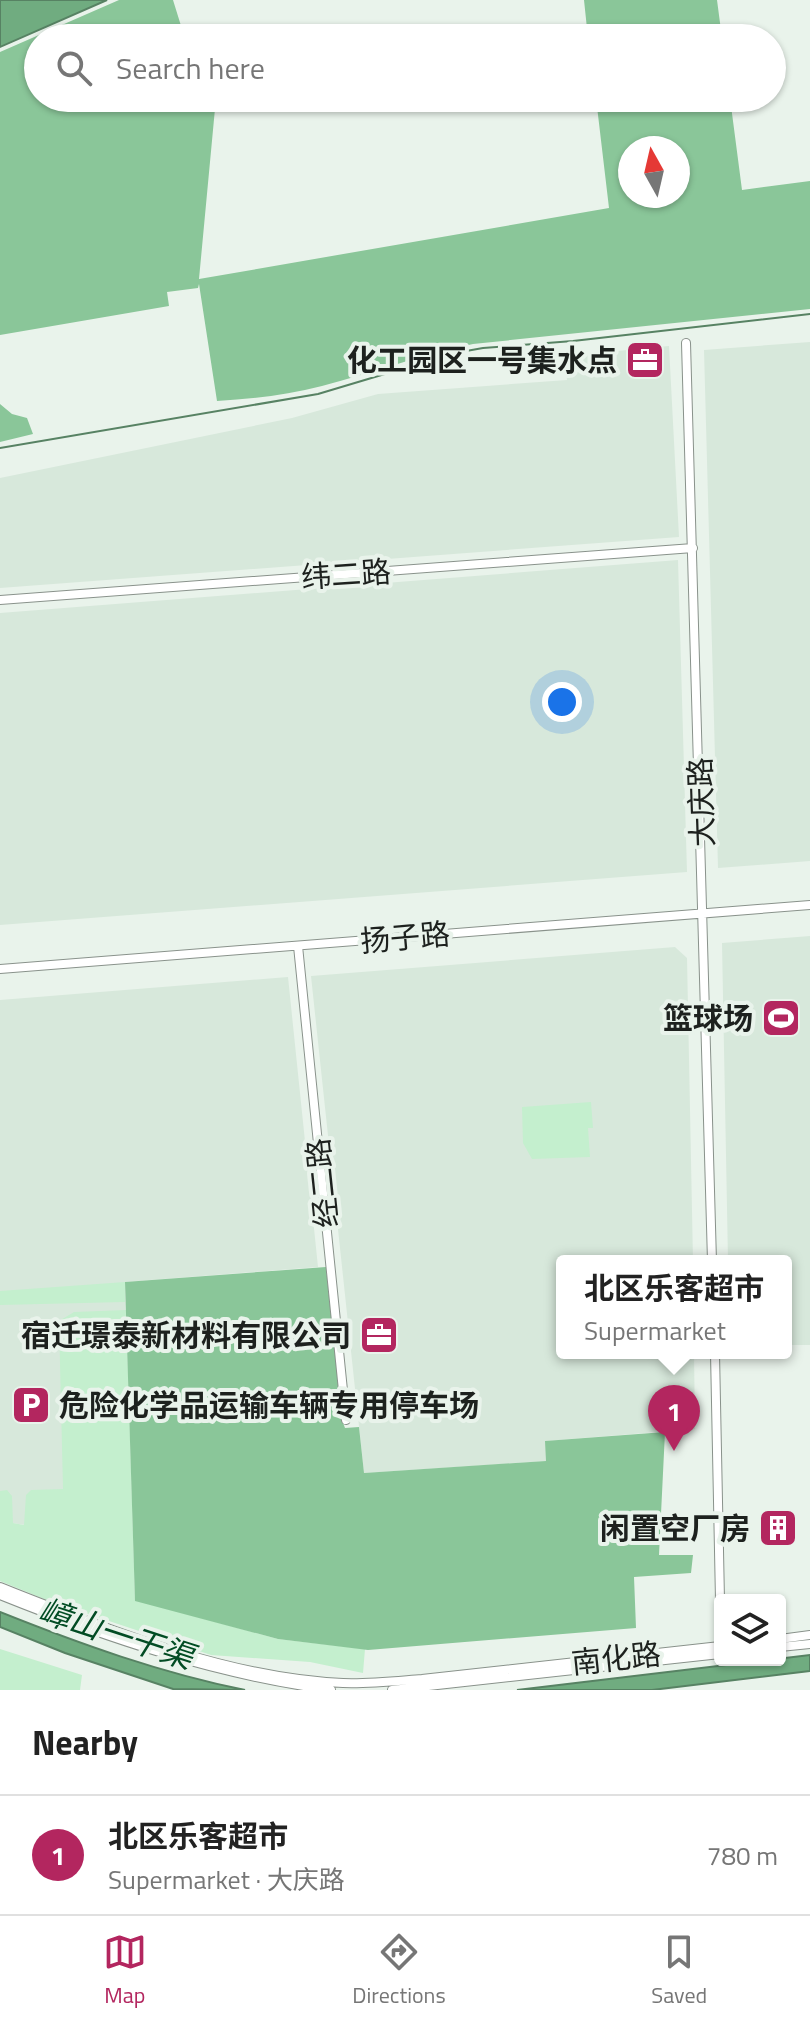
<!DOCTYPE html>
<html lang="en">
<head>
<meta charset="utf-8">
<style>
	:root { --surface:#fff; --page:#f6f6f6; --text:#222; --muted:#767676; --line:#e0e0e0; --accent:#b3265f }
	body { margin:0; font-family:"Titillium Web","Noto Sans SC",sans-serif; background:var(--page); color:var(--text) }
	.controls { position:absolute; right:24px; bottom:24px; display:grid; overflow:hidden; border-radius:8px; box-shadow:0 2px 6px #0004 }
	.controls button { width:72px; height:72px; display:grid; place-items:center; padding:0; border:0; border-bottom:2px solid var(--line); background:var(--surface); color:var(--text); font:40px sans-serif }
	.compass { position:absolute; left:618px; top:136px; width:72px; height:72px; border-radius:50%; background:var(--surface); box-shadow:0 2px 6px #0004; rotate:352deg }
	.you { position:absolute; left:562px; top:702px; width:28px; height:28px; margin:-20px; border:6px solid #fff; border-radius:50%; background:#1a73e8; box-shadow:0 0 0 12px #1a73e833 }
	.badge { display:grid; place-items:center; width:52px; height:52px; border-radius:50%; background:var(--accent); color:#fff; font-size:26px; font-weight:700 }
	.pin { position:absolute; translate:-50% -66px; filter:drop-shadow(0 2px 4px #0008) }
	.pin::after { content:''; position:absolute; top:42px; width:28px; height:24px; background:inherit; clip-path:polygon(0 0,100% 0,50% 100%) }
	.popup { position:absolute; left:556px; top:1255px; width:236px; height:104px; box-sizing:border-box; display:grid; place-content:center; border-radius:8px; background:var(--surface); filter:drop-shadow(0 2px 6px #0005); font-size:26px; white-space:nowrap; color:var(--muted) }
	.popup b { font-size:30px; color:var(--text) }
	.popup::after { content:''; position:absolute; left:50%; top:100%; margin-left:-16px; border:16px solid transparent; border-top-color:var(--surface) }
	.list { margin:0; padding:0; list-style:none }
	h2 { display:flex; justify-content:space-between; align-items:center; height:104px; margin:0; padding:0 32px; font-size:34px }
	h2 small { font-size:26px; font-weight:400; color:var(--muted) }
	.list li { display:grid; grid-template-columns:52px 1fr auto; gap:24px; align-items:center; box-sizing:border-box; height:120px; padding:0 32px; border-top:2px solid var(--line) }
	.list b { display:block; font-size:30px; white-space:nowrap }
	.list p { margin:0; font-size:26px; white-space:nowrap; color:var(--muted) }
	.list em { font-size:26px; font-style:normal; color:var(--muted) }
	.icon { flex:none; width:44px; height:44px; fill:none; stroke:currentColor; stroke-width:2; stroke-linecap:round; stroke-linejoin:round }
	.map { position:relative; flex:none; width:810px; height:1690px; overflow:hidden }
	.search { position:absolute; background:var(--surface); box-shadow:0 2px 6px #0004; left:24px; right:24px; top:24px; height:88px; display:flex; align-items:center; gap:20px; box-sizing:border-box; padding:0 28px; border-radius:44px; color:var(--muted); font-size:30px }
	.sheet { height:224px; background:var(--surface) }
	nav { display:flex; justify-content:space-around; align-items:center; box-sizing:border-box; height:112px; border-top:2px solid var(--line); background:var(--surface); font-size:22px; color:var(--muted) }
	nav a { display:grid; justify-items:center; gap:4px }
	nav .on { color:var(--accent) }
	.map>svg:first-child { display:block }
	.built { fill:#d7e8db }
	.green { fill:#c4efce }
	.forest { fill:#8ac699; fill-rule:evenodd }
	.water { fill:#70ac80; stroke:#578263; stroke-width:2 }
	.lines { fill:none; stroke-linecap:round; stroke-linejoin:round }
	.stream { stroke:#578263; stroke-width:2 }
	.secondary-casing { stroke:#89928b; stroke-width:10 }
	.secondary { stroke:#fff; stroke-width:8 }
	.labels { text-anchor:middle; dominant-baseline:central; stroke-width:8; stroke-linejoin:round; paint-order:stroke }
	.poi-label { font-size:30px; font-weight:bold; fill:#1d211e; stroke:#e9f3eb; text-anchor:end }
	.street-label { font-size:30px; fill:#1d211e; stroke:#e9f3eb }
	.water-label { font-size:32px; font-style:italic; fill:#024c24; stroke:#e9f3eb }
</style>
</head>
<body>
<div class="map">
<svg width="810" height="1690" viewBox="0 0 810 1690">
	<rect width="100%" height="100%" fill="#e9f3eb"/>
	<path class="built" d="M810 342V861L718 868 704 350Z
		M669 346 679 537 0 588V478L292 418 378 394 567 380 565 356Z
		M678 560 687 872 0 925V613Z
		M810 936V1345H786V1261H728L722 943Z
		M675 947 687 958 693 1261H562V1353H694L695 1429 546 1441 547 1461 364 1473 311 976Z
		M288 977 318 1267 125 1282 132 1542 0 1521V1000Z"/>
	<path class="green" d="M591 1102 593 1128H588L590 1157 532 1159 523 1143 522 1107Z
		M125 1282V1302L0 1305V1291Z
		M126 1310 135 1600 278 1639 365 1649 363 1673 310 1662 211 1655 49 1601 0 1581V1491L7 1490 12 1496 13 1523 24 1525 26 1495 31 1490 63 1489 59 1321 74 1312Z
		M0 1649 82 1675 80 1690H0Z"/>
	<path class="forest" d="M119 0H173L182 29 210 31V38H38V98H216L199 279 609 208 596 98H730L742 190 810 181V309L473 344C422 354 373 373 322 386 287 395 253 399 217 401L199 284 198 288 167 292 169 306 0 335V52ZM630 148H678V196H630Z
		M584 0H717L722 38H588Z
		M0 404 12 414 27 418 33 434 0 442Z
		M326 1267 342 1420 345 1428 359 1427 364 1473 546 1461 545 1441 665 1432 659 1555H693L691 1573 634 1577 636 1628 368 1650 278 1639 135 1601 125 1282Z"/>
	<path class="water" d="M0 0H107L0 47Z
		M0 1612C80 1644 161 1673 245 1690L173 1689 65 1653 0 1627Z
		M810 1655V1671L652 1690H517Z"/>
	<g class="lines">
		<path class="stream" d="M0 448 318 394 455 353 483 348 573 341 810 314"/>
		<g class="secondary-casing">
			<path id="secondary" d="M686 343 712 1261
				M0 600 693 548
				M298 946 346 1420
				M0 969 810 905
				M715 1353 720 1600
				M0 1587C107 1629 227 1678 343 1683 369 1684 396 1681 422 1679L720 1646
				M0 1595C107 1638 216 1675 331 1690
				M780 1639 810 1635
				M780 1647 810 1644
				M392 1690 720 1654"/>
		</g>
		<use href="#secondary" class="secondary"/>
	</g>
	<defs>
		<g id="office-square" transform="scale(2)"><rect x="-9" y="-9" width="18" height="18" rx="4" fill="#b3265f" stroke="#e9f3eb"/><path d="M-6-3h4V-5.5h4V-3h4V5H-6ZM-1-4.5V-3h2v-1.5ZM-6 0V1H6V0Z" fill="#fff"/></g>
		<g id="stadium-square" transform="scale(2)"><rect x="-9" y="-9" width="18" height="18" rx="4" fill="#b3265f" stroke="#e9f3eb"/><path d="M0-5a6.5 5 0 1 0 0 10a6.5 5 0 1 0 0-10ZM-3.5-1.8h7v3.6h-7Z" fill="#fff"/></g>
		<g id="parking-square" transform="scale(2)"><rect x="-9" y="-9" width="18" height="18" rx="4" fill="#b3265f" stroke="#e9f3eb"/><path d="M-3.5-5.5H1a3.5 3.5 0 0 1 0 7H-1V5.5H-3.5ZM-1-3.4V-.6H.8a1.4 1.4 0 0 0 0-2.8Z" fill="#fff"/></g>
		<g id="building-square" transform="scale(2)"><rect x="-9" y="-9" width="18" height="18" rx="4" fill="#b3265f" stroke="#e9f3eb"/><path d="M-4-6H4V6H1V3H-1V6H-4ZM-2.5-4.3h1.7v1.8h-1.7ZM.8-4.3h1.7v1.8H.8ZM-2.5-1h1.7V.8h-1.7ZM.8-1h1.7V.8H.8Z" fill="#fff"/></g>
	</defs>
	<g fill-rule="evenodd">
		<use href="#office-square" x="645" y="360"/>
		<use href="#stadium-square" x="781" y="1018"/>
		<use href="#office-square" x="379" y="1335"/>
		<use href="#parking-square" x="31" y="1405"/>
		<use href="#building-square" x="778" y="1528"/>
	</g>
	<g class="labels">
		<g class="poi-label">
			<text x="617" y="360">化工园区一号集水点</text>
			<text x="753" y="1018">篮球场</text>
			<text x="351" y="1335">宿迁璟泰新材料有限公司</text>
			<text x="59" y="1405" text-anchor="start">危险化学品运输车辆专用停车场</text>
			<text x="750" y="1528">闲置空厂房</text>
		</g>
		<g class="street-label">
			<text transform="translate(346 574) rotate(-4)">纬二路</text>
			<text transform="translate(701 802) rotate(-92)">大庆路</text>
			<text transform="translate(405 937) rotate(-5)">扬子路</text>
			<text transform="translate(322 1183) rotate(-96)">经二路</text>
			<text transform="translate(616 1658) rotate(-6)">南化路</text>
		</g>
		<g class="water-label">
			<text transform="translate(116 1633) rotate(18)">嶂山一干渠</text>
		</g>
	</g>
</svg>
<div class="controls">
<button><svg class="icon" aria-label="layers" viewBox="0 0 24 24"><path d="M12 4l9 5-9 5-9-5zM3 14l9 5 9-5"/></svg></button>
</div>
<svg class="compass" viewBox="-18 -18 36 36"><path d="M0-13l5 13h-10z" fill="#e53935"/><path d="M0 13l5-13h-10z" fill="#767676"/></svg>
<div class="you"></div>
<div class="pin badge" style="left:674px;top:1451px">1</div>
<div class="popup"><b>北区乐客超市</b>Supermarket</div>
<div class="search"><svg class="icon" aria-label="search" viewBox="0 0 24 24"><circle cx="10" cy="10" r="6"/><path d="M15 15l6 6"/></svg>Search here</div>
</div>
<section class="sheet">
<h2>Nearby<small></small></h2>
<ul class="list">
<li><span class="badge">1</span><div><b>北区乐客超市</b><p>Supermarket · 大庆路</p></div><em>780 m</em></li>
</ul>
</section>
<nav>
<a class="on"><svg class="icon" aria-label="map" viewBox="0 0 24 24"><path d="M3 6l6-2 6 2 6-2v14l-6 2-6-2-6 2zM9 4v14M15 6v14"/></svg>Map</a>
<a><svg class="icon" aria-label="directions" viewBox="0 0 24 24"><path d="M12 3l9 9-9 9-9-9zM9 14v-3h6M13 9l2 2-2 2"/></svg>Directions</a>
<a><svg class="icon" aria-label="saved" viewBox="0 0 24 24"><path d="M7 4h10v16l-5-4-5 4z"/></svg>Saved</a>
</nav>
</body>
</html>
